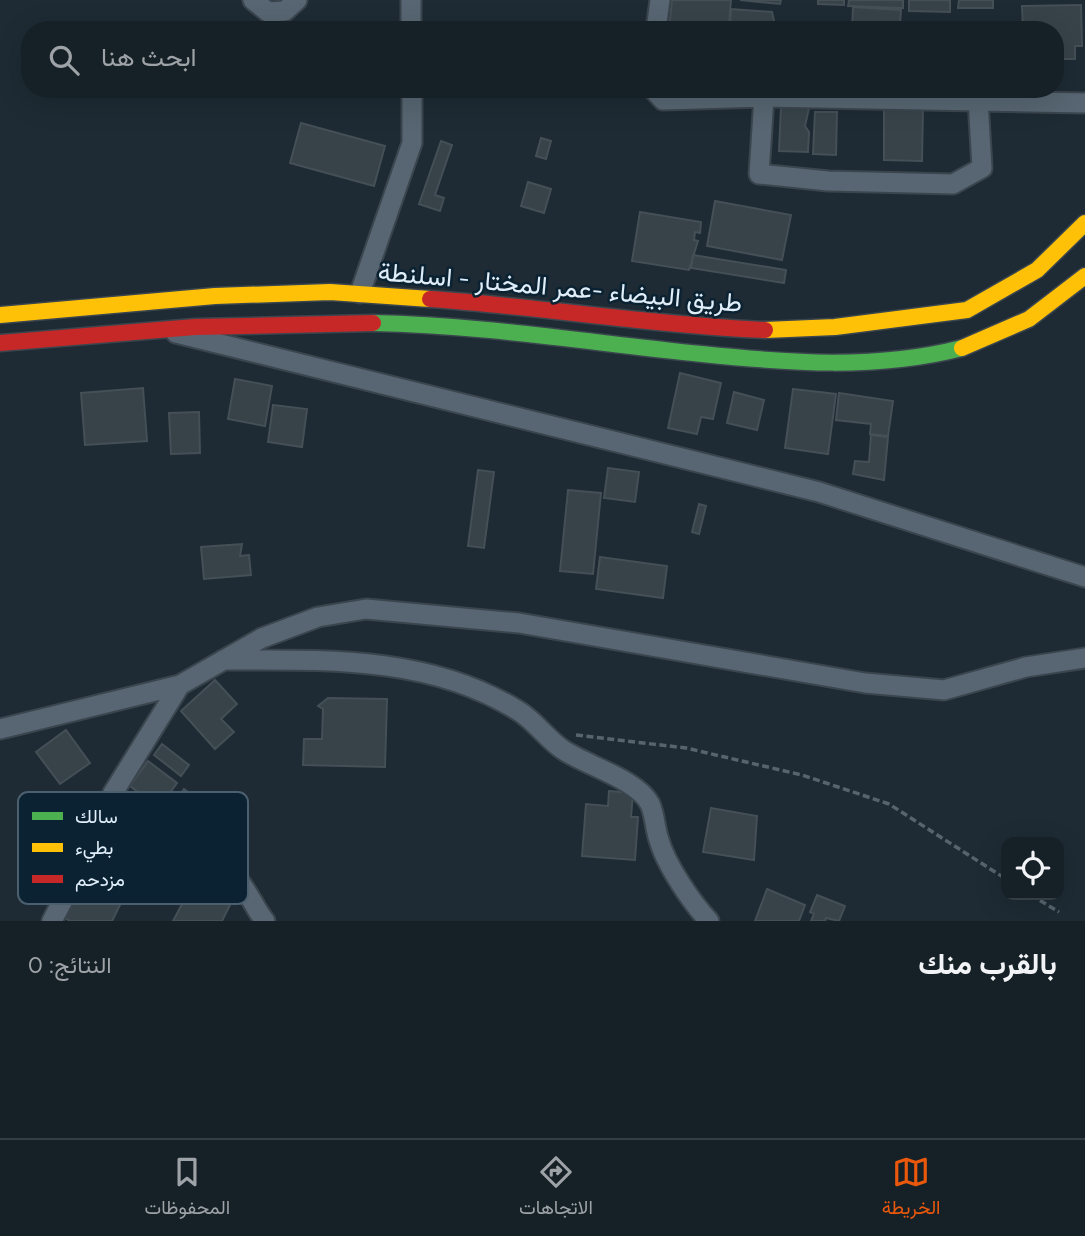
<!DOCTYPE html>
<html lang="ar">
<head>
<meta charset="utf-8">
<style>
	:root { --surface:#162027; --page:#1f282f; --text:#f1f3f6; --muted:#9ea3a7; --line:#353e44; --accent:#ea580c }
	body { margin:0; font-family:Figtree,Vazirmatn,sans-serif; background:var(--page); color:var(--text); direction:rtl }
	.controls { position:absolute; right:21px; bottom:21px; display:grid; overflow:hidden; border-radius:14px; box-shadow:0 7px 28px #0002 }
	.controls button { width:63px; height:63px; display:grid; place-items:center; padding:0; border:0; border-bottom:2px solid var(--line); background:var(--surface); color:var(--text); font:35px sans-serif }
	.list { margin:0; padding:0; list-style:none }
	h2 { display:flex; justify-content:space-between; align-items:center; height:91px; margin:0; padding:0 28px; font-size:30px }
	h2 small { font-size:23px; font-weight:400; color:var(--muted) }
	.icon { flex:none; width:38px; height:38px; fill:none; stroke:currentColor; stroke-width:2; stroke-linecap:round; stroke-linejoin:round }
	.map { position:relative; flex:none; width:1085px; height:921px; overflow:hidden; direction:ltr }
	.search { position:absolute; background:var(--surface); box-shadow:0 7px 28px #0002; left:21px; right:21px; top:21px; height:77px; display:flex; align-items:center; gap:18px; box-sizing:border-box; padding:0 24px; border-radius:28px; color:var(--muted); font-size:26px }
	.sheet { height:217px; background:var(--surface) }
	nav { display:flex; justify-content:space-around; align-items:center; box-sizing:border-box; height:98px; border-top:2px solid var(--line); background:var(--surface); font-size:19px; color:var(--muted) }
	nav a { display:grid; justify-items:center; gap:4px }
	nav .on { color:var(--accent) }
	.map>svg:first-child { display:block }
	.building { fill:#374249; stroke:#444f56; stroke-width:2 }
	.lines { fill:none; stroke-linecap:round; stroke-linejoin:round }
	.street-casing { stroke:#3b454e; stroke-width:23 }
	.fast-casing { stroke:#3b454e; stroke-width:19 }
	.slow-casing { stroke:#3b454e; stroke-width:19 }
	.jam-casing { stroke:#3b454e; stroke-width:19 }
	.path { stroke:#57646d; stroke-width:3.5; stroke-dasharray:7 3.5; stroke-linecap:butt }
	.street { stroke:#576672; stroke-width:19 }
	.fast { stroke:#4caf50; stroke-width:16 }
	.slow { stroke:#ffc107; stroke-width:16 }
	.jam { stroke:#c62828; stroke-width:16 }
	.labels { text-anchor:middle; dominant-baseline:central; stroke-width:5; stroke-linejoin:round; paint-order:stroke }
	.street-label { font-size:26px; fill:#e0eef9; stroke:#0b2233 }
	.key { fill:#0b2233; stroke:#4b5f6e; stroke-width:2 }
	.key-label { font-size:19px; fill:#e0eef9 }
</style>
</head>
<body>
<div class="map">
<svg width="1085" height="921" viewBox="0 0 1085 921">
	<rect width="100%" height="100%" fill="#1e2b34"/>
	<path class="building" d="M672 0H731L729 24 722 23 721 30H669Z
		M740 0H781L780 4Z
		M818 0H844V5L818 4Z
		M849 0H903V8L848 6Z
		M909 0H950V12L909 11Z
		M959 0H993V8H958Z
		M1081 5 1082 46H1075V59H1055V30H1023L1022 6Z
		M853 7 901 10 900 24H892V30H847L852 29Z
		M731 9 772 12 776 30H730Z
		M912 25 954 27 953 30H912Z
		M884 106 923 107 922 161 884 160Z
		M781 107 809 108 805 126 809 132 808 152 779 151Z
		M815 112H837L836 155 813 154Z
		M301 123 385 146 374 186 290 163Z
		M541 138 551 141 546 159 536 156Z
		M441 141 452 145 435 195 444 198 440 211 419 204Z
		M528 182 551 189 544 213 521 206Z
		M715 201 791 215 782 260 707 246Z
		M640 212 701 222 700 233 695 232 694 240 698 241 689 270 632 261Z
		M693 255 786 270 784 283 691 268Z
		M680 373 721 383 713 419 701 417 697 434 668 428Z
		M235 379 272 386 265 426 228 419Z
		M143 388 147 441 85 445 81 393Z
		M793 389 836 394 828 454 785 448Z
		M734 392 764 400 757 430 727 423Z
		M839 393 893 401 888 436 870 434 871 424 836 420Z
		M273 405 307 409 302 447 268 442Z
		M199 412 200 453 171 454 169 413Z
		M871 435 888 437 884 480 853 474 855 461 869 462Z
		M608 468 639 472 635 502 604 498Z
		M478 470 494 472 484 548 468 546Z
		M568 490 601 493 593 574 560 571Z
		M699 504 706 506 699 534 692 532Z
		M242 544 240 556 249 555 251 575 204 579 201 547Z
		M600 557 667 566 663 598 596 589Z
		M215 680 237 704 221 719 234 732 215 749 181 711Z
		M328 698 387 699 385 767 303 765 304 739H322L323 709 318 706Z
		M66 730 90 763 60 784 36 752Z
		M162 744 189 765 181 776 154 755Z
		M148 761 177 783 159 808 130 786Z
		M184 789 211 809 207 816 220 825 189 869 149 839Z
		M609 791 633 793 631 817H638L635 860 582 856 586 804 608 806Z
		M711 808 757 816 754 860 703 852Z
		M85 881 122 901 112 921H70L65 918Z
		M205 881 234 897 222 921H173L188 893 196 898Z
		M767 889 805 905 799 921H755Z
		M817 895 845 906 839 921 826 918 825 921H811L814 914 810 912Z"/>
	<g class="lines">
		<g class="street-casing">
			<path id="street" d="M253 0 268 12 285 11 297 0
				M411 0V30
				M656 30 660 0
				M653 89 663 100 764 97 1085 103
				M764 97 759 174 828 181 953 184 982 168 978 99
				M360 293 412 143V89
				M176 333 819 492 1085 577
				M223 660C323 660 428 655 517 710 536 721 547 740 565 751 588 766 638 780 650 804 655 815 655 829 659 840 666 865 692 903 709 921
				M180 685 113 793 105 820 177 878C192 879 202 872 216 870 240 866 252 907 265 921
				M0 729 180 685 262 638 318 617 366 609 519 623 865 683 944 690 1026 667 1085 658
				M52 921 105 820"/>
		</g>
		<g class="fast-casing">
			<path id="fast" d="M373 323C483 325 592 343 702 354 789 363 876 370 962 348"/>
		</g>
		<g class="slow-casing">
			<path id="slow" d="M0 315 215 296 330 292 430 299
				M765 330 835 327 967 310 1037 270 1085 223
				M962 348 1029 319 1085 276"/>
		</g>
		<g class="jam-casing">
			<path id="jam" d="M430 299C542 307 653 325 765 330
				M0 343 195 327 373 323"/>
		</g>
		<path class="path" d="M576 735 686 748 802 775 889 804 1006 879
			M1031 895 1059 912"/>
		<use href="#street" class="street"/>
		<use href="#fast" class="fast"/>
		<use href="#slow" class="slow"/>
		<use href="#jam" class="jam"/>
	</g>
	<g class="labels">
		<g class="street-label">
			<text transform="translate(560 287) rotate(5)">طريق البيضاء -عمر المختار - اسلنطة</text>
		</g>
	</g>
	<rect x="18" y="792" width="230" height="112" rx="10" class="key"/>
	<rect x="32" y="812" width="31" height="8" fill="#4caf50"/>
	<rect x="32" y="843" width="31" height="9" fill="#ffc107"/>
	<rect x="32" y="875" width="31" height="8" fill="#c62828"/>
	<g class="key-label">
		<text x="75" y="823">سالك</text>
		<text x="75" y="854">بطيء</text>
		<text x="75" y="886">مزدحم</text>
	</g>
</svg>
<div class="controls">
<button><svg class="icon" aria-label="locate" viewBox="0 0 24 24"><circle cx="12" cy="12" r="6"/><path d="M12 2v4M12 18v4M2 12h4M18 12h4"/></svg></button>
</div>
<div class="search"><svg class="icon" aria-label="search" viewBox="0 0 24 24"><circle cx="10" cy="10" r="6"/><path d="M15 15l6 6"/></svg>ابحث هنا</div>
</div>
<section class="sheet">
<h2>بالقرب منك<small>النتائج: 0</small></h2>
<ul class="list">
</ul>
</section>
<nav>
<a class="on"><svg class="icon" aria-label="map" viewBox="0 0 24 24"><path d="M3 6l6-2 6 2 6-2v14l-6 2-6-2-6 2zM9 4v14M15 6v14"/></svg>الخريطة</a>
<a><svg class="icon" aria-label="directions" viewBox="0 0 24 24"><path d="M12 3l9 9-9 9-9-9zM9 14v-3h6M13 9l2 2-2 2"/></svg>الاتجاهات</a>
<a><svg class="icon" aria-label="saved" viewBox="0 0 24 24"><path d="M7 4h10v16l-5-4-5 4z"/></svg>المحفوظات</a>
</nav>
</body>
</html>
